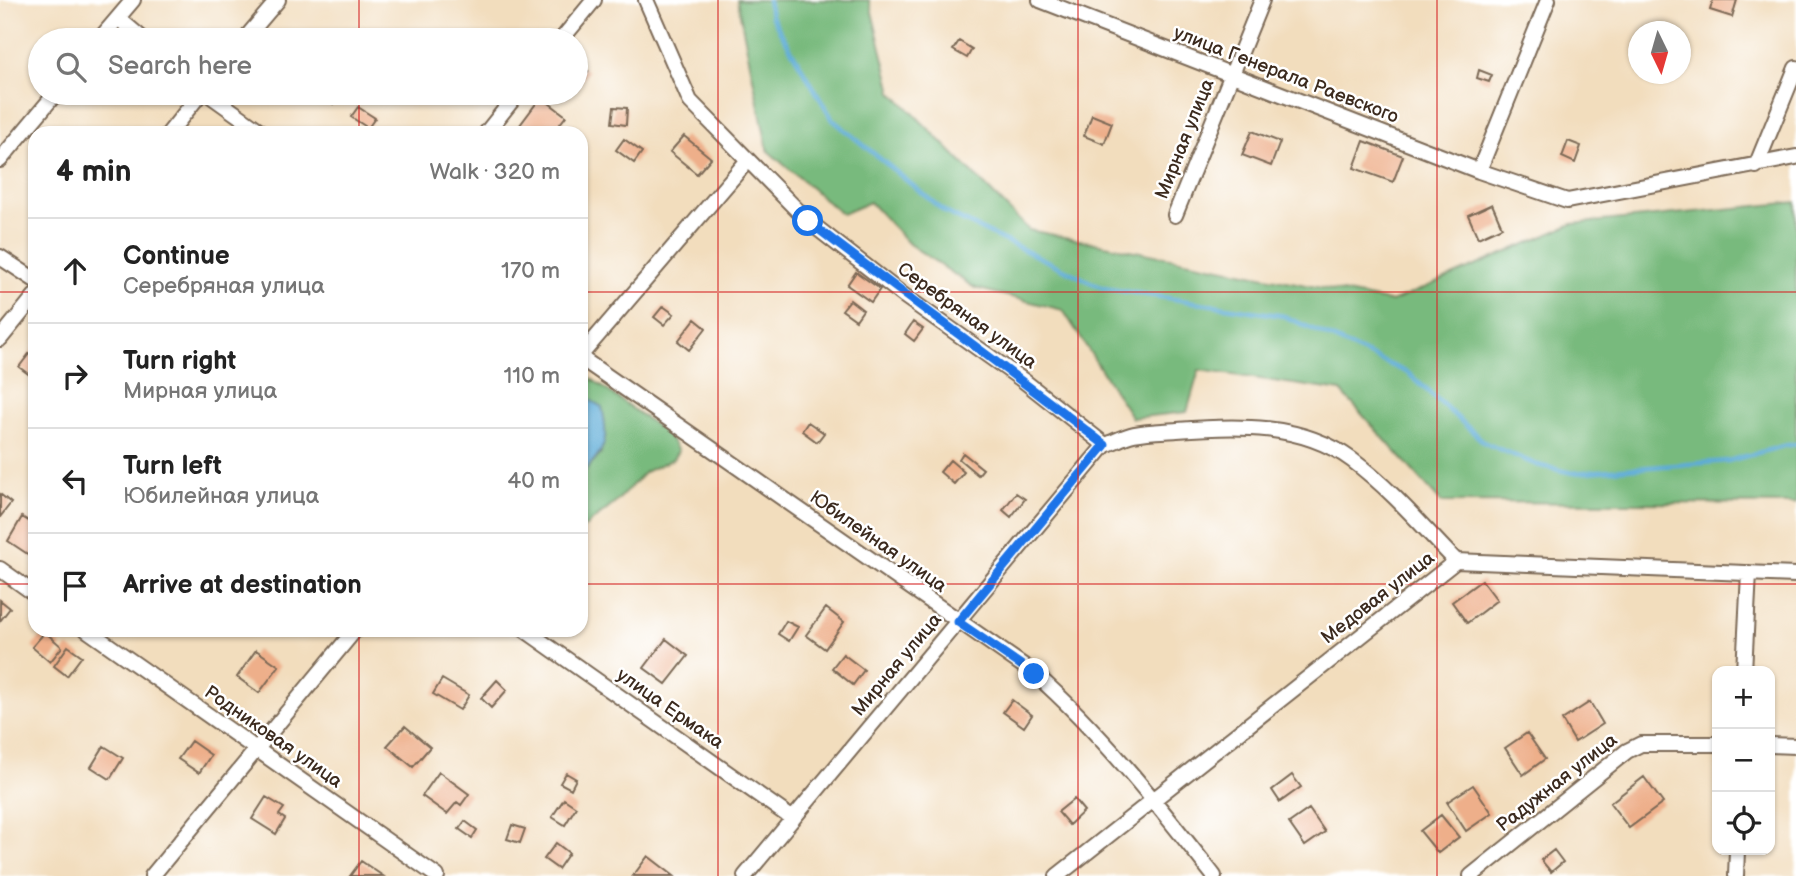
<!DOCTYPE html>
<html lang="en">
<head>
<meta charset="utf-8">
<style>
	:root { --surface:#fff; --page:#f2f2f2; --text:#222; --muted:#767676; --line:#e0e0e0 }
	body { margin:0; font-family:"Balsamiq Sans",sans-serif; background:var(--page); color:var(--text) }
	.controls { position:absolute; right:21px; bottom:21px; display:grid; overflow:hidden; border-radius:14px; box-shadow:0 2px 5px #0004 }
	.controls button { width:63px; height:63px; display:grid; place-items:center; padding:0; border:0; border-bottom:2px solid var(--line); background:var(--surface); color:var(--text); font:35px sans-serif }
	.compass { position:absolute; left:1628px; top:21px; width:63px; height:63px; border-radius:50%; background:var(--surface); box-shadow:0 2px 5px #0004; rotate:175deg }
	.stop { position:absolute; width:21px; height:21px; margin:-16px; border:5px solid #1a73e8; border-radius:50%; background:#fff }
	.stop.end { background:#1a73e8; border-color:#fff; box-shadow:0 2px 7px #0008 }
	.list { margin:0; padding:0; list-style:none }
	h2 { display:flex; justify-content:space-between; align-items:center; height:91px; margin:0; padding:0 28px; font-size:30px }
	h2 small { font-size:23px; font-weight:400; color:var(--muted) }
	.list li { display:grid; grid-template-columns:46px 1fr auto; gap:21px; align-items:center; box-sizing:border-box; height:105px; padding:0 28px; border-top:2px solid var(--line) }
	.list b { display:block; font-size:26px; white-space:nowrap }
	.list p { margin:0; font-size:23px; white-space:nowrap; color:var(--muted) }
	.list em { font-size:23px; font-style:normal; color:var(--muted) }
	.icon { flex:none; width:38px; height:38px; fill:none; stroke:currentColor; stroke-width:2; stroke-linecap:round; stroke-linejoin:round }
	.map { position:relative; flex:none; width:1796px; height:876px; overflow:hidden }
	.search { position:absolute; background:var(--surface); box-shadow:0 2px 5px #0004; left:28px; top:28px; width:560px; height:77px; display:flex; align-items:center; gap:18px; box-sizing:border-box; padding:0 24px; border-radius:38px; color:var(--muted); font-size:26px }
	.panel { position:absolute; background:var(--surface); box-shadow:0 2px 5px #0004; left:28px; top:126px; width:560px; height:511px; border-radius:21px }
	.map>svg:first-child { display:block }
	.forest { fill:#78ba7d; stroke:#5a724e; stroke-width:2 }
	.water { fill:#5dacd7; stroke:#4c6b7a; stroke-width:2 }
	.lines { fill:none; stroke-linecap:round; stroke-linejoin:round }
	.stream { stroke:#5dacd7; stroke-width:4.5 }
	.building { fill:#eeaf8a }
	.minor-casing { stroke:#7b6956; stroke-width:18 }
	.minor { stroke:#fff; stroke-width:14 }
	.route { stroke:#1a73e8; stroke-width:9 }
	.grid { fill:none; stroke:#d62828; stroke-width:2; stroke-opacity:0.55 }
	.labels { text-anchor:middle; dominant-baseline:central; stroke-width:5; stroke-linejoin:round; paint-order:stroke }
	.street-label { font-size:19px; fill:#3b2a1e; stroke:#fff }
</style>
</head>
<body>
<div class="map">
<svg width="1796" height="876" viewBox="0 0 1796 876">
	<rect width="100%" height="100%" fill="#fff"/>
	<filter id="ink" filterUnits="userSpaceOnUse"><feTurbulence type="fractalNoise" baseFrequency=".0143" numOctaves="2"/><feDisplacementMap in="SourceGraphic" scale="14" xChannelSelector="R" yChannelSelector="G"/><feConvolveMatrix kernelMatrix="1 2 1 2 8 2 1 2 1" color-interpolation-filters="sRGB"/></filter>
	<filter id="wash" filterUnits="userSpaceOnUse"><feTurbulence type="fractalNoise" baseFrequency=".00686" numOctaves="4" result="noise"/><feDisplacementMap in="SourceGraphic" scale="28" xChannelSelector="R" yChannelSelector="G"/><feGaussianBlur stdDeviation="1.57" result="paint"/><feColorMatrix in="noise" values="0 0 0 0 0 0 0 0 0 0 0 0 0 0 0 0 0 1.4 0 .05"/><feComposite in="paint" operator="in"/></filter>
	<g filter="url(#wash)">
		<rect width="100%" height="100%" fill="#f2ddbd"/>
		<path class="forest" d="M737 0H869L892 92 1029 230 1392 302 1572 224 1796 202V504L1441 502 1341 391 1199 370 1187 412 1132 418 1063 310 975 288 909 244 870 202 842 214 768 151Z
			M581 371 667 434 678 451 673 459 645 472 614 504 581 530V475L601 453 602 408 581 395Z"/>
		<path class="water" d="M581 395 602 407C610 444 605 448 581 475Z"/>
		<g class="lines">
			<path class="stream" d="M768 0 771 16 833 120 945 212 1103 288 1284 316 1408 373 1485 443 1537 465 1573 473 1728 461 1783 446 1796 444"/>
		</g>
		<g id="blocks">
			<path class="building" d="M1713 0H1737L1732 17 1710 10Z
				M959 41 972 49 967 58 953 50Z
				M578 65 588 71 576 89V68Z
				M1479 70 1492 75 1489 82 1477 78Z
				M318 93H342L333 104Z
				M442 93H463L455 103Z
				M541 97 566 116 553 133H514Z
				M358 107 375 118 368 128 351 117Z
				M614 107 627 108 626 125 612 123Z
				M1092 115 1112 123 1104 144 1084 136Z
				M1252 131 1280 142 1271 166 1242 155Z
				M684 136 711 158 697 174 670 152Z
				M624 139 642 152 634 163 616 150Z
				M1364 141 1403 156 1393 182 1354 168Z
				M1568 141 1581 146 1575 163 1562 157Z
				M1492 204 1502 227 1478 238 1468 215Z
				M856 272 880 289 871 302 847 285Z
				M850 300 863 310 856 320 842 310Z
				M663 306 674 314 664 325 654 317Z
				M695 319 706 328 689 350 678 341Z
				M913 322 923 329 914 341 905 334Z
				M35 346V379L19 367Z
				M808 422 824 433 817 442 802 431Z
				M963 453 983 469 978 475 959 459Z
				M950 460 964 472 954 484 940 472Z
				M1016 493 1025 499 1011 517 1003 510Z
				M0 494 11 503 0 517Z
				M22 517 35 525V559L8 541Z
				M1482 580 1497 600 1467 623 1452 602Z
				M0 600 10 608 0 621Z
				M826 608 844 622 825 649 806 635Z
				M786 621 798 627 789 641 778 634Z
				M45 632 62 647 50 662 32 647Z
				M666 639 688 656 666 684 644 668Z
				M68 646 82 656 67 676 54 666Z
				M256 650 279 666 259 693 237 677Z
				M843 654 864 670 853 685 832 668Z
				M442 679 469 695 460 710 433 694Z
				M497 680 507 690 491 708 481 698Z
				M1012 700 1032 715 1024 727 1003 712Z
				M1590 702 1603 724 1575 742 1562 720Z
				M405 726 430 747 413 767 387 746Z
				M1527 733 1545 759 1523 775 1505 748Z
				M191 741 211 755 199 773 178 759Z
				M104 746 123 758 110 779 91 767Z
				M439 772 469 794 461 805 457 802 447 814 422 796Z
				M566 773 576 779 571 789 560 783Z
				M1292 775 1301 787 1280 802 1272 790Z
				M1644 777 1663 803 1629 828 1610 803Z
				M1473 785 1492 813 1466 831 1447 802Z
				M266 797 284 808 279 815 285 819 276 834 252 819Z
				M564 799 576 807 565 825 552 817Z
				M1074 799 1084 811 1069 825 1058 812Z
				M1309 809 1325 832 1305 846 1289 823Z
				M1441 815 1459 837 1438 853 1420 831Z
				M465 821 477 830 472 838 459 829Z
				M512 825 525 829 520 843 507 839Z
				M556 843 569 853 558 869 544 859Z
				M1554 850 1563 862 1551 872 1541 860Z
				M648 856 674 876H633Z
				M361 861 383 876H350Z"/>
		</g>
	</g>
	<g filter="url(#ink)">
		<use href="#blocks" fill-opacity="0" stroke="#7b6956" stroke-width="2"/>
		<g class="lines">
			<g class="minor-casing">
				<path id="minor" d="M646 0 690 101 808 221 903 295 1024 381 1105 445C1114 442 1124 436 1134 434 1148 431 1163 431 1177 430 1236 425 1302 423 1352 460 1391 489 1423 527 1456 561
					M1040 0 1479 171 1567 201 1796 157
					M118 18 144 40
					M99 40 133 0
					M244 40 278 0
					M561 40 594 0
					M207 93 263 133
					M169 133 201 93
					M486 133 518 93
					M0 160 56 93
					M1756 166 1796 68
					M1479 171 1548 0
					M1175 215 1262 0
					M0 257 35 280
					M0 339 35 296
					M581 355 748 160
					M581 358 1034 673C1102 733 1158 805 1214 876
					M0 569 35 594
					M87 630 437 876
					M525 630 793 819
					M1744 671 1749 573
					M1770 745 1796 746
					M152 876 355 630
					M745 876 1105 445
					M1057 876 1456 561 1796 575
					M1471 876 1627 751 1641 744H1717
					M1736 876 1737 850"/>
			</g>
			<use href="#minor" class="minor"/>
		</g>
	</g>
	<g class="lines" filter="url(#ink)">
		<path class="route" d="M808 221C906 297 1007 368 1105 445L958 622 1034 674"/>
	</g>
	<path class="grid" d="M359 0V40M718 0V876M1078 0V876M1437 0V876M359 93V133M0 292H35M581 292H1796M0 584H35M581 584H1796M359 630V876"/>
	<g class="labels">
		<g class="street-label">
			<text transform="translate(1286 75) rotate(21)">улица Генерала Раевского</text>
			<text transform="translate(1185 139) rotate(-68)">Мирная улица</text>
			<text transform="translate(967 316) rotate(36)">Серебряная улица</text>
			<text transform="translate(878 542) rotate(35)">Юбилейная улица</text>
			<text transform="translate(1378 598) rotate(-38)">Медовая улица</text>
			<text transform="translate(897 665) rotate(-50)">Мирная улица</text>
			<text transform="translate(670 709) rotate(35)">улица Ермака</text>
			<text transform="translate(273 737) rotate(35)">Родниковая улица</text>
			<text transform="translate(1557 783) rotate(-38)">Радужная улица</text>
		</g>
	</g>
</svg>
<div class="controls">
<button>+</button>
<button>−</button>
<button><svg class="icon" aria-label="locate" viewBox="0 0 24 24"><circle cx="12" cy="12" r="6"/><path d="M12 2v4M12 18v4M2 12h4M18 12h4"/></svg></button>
</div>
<svg class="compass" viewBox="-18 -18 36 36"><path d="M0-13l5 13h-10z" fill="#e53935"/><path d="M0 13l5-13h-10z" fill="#767676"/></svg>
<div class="stop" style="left:808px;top:221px"></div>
<div class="stop end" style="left:1034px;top:674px"></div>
<div class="search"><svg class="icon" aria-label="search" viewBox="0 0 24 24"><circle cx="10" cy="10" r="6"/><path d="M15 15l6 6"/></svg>Search here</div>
<section class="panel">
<h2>4 min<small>Walk · 320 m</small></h2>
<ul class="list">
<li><svg class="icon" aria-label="ahead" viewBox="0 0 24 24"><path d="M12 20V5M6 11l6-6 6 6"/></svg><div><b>Continue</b><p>Серебряная улица</p></div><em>170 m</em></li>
<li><svg class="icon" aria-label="right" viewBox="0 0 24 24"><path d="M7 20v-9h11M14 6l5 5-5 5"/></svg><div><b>Turn right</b><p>Мирная улица</p></div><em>110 m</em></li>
<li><svg class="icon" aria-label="left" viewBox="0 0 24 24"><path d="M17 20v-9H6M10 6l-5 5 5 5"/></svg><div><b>Turn left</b><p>Юбилейная улица</p></div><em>40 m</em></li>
<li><svg class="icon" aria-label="arrive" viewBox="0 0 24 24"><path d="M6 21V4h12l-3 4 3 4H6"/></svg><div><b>Arrive at destination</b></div></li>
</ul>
</section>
</div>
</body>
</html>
